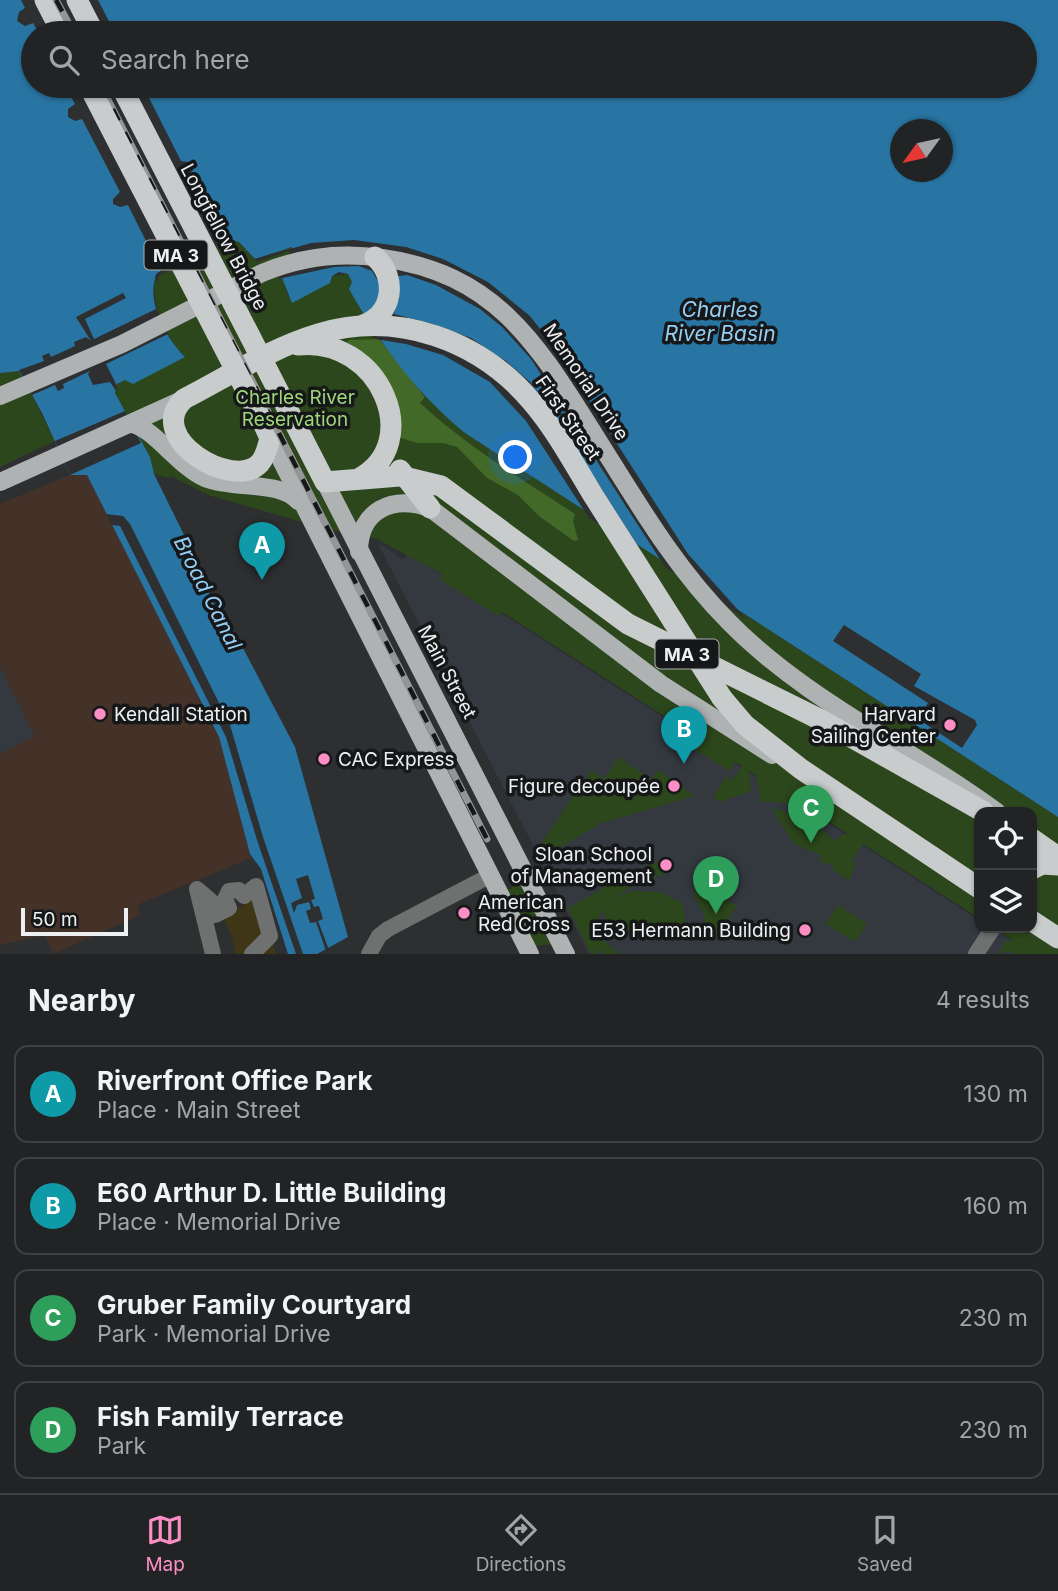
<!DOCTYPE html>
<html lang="en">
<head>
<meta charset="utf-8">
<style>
	:root { --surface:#222325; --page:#2a2b2d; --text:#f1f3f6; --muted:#a2a4a7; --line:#3f4042; --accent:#fb8fc5 }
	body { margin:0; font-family:Inter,sans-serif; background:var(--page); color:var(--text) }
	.controls { position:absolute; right:21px; bottom:21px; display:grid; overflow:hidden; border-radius:14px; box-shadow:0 2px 5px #0004 }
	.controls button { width:63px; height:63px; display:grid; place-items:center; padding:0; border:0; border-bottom:2px solid var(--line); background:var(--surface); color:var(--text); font:35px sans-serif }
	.compass { position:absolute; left:890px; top:119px; width:63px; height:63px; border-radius:50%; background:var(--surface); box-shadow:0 2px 5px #0004; rotate:237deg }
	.scale { position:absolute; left:21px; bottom:18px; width:107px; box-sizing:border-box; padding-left:7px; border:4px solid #edeff0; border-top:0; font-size:19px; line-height:24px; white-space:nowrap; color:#edeff0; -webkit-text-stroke:5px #161718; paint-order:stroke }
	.you { position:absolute; left:516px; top:458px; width:24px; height:24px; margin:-18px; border:5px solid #fff; border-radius:50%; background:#1a73e8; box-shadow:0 0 0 10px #1a73e833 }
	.badge { display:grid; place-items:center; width:46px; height:46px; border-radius:50%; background:var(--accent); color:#fff; font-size:23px; font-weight:700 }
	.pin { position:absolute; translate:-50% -58px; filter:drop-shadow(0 2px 4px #0008) }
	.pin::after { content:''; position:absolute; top:37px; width:24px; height:21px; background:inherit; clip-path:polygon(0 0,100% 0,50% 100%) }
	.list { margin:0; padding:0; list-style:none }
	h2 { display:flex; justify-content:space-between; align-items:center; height:91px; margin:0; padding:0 28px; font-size:30px }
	h2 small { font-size:23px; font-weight:400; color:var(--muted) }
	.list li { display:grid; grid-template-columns:46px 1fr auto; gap:21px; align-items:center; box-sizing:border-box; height:98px; margin:0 14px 14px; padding:0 14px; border:2px solid var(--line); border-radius:14px }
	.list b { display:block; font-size:26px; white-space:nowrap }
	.list p { margin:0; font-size:23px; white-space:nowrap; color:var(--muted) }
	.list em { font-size:23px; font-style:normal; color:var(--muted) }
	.icon { flex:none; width:38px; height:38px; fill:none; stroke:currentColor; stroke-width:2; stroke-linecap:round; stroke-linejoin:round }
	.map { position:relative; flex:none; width:1058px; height:954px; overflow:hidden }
	.search { position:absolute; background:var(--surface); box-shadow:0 2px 5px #0004; left:21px; right:21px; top:21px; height:77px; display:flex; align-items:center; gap:18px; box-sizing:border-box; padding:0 24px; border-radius:38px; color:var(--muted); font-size:26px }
	.sheet { height:539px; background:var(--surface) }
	nav { display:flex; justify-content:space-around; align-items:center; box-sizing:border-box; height:98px; border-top:2px solid var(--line); background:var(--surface); font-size:19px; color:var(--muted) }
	nav a { display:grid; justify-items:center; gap:4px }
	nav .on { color:var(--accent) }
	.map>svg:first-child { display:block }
	.built { fill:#343940 }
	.industrial { fill:#443229 }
	.green { fill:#2d471c }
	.forest { fill:#436928 }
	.sand { fill:#3f3616 }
	.water { fill:#2875a3; fill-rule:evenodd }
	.pier { fill:#2d2f31 }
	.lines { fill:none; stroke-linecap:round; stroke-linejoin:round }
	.street { stroke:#6f7171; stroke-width:16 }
	.primary { stroke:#afb2b3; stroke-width:18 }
	.highway { stroke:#c8cccd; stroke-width:21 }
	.rail-casing { stroke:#939596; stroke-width:7 }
	.rail { stroke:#161718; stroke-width:4.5; stroke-dasharray:13; stroke-linecap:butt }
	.highway-bridge { stroke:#c8cccd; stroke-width:21 }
	.poi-dot { fill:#fb8fc5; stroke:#161718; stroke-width:2.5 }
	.labels { text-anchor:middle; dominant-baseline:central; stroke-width:7; stroke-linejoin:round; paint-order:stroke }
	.shield { fill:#161718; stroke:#acaeaf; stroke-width:2 }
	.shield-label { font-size:18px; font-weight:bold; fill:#edeff0 }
	.street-label { font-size:19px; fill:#edeff0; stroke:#161718 }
	.park-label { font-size:19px; fill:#9fd67c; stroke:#161718 }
	.poi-label { font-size:19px; fill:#edeff0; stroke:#161718; text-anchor:end }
	.water-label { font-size:21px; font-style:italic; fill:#95cdf4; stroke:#161718 }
</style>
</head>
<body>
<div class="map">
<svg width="1058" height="954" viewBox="0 0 1058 954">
	<rect width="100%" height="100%" fill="#2d2f31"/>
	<path class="built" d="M382 545 402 559 409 554 979 920V928H992L1034 954H589L379 546Z
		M0 666 35 736 0 754Z"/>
	<path class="industrial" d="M70 475H87L219 737 251 858 137 905 140 915 53 954 45 935 0 945V754L35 736 0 666V504Z"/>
	<path class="green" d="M226 238 239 242 255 259 292 247 297 273 282 278 288 296 332 276 348 274 414 386 465 433 1058 817V954H1013L1009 951 998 954 1005 942 1013 940 994 928H1032V812H979V918L863 844 852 861 856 863 849 881 833 870 834 866 820 862 821 855 794 844 771 808 811 819 835 841 844 834H849C819 816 796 799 760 802L757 776 749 771 751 791 720 802 713 798 726 776 732 781 742 766 735 762 729 771 695 749 700 739 502 612 498 616 439 579 442 574 375 538 327 529 208 495 171 476 168 478 154 474 150 457 115 393 117 384 126 380 133 384 184 356C164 335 151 305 155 276Z
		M19 370 55 441 0 467V373Z
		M618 757 652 779 658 770 695 796 601 823 542 858 537 850 591 770 604 779Z
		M657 862 665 874C630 884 565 915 619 954H604L603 948 599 954H591L568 908C601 890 622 875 657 862Z
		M524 881 555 944 534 946 505 891Z
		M707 887 737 906 711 941 702 938 705 918 693 893 697 888 703 892Z
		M633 891 660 892 682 903 687 926C654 954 554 915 633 891Z
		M838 905 867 924 855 942 826 924Z"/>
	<path class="forest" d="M379 339 425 397 420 403C469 448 520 478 575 514L573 521 578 540 574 541 539 516 518 495 487 478 457 447 443 443H417L395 436C386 389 391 370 346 343L349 340Z"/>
	<path class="sand" d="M256 886 276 954H265L262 944 252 954H235L233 940 222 913 241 907Z"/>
	<path class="water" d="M0 0H1058V817L465 433C415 392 381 345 349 289L352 282 348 274 339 272 332 276 330 283 292 303 282 278 297 273 292 247 255 259 239 242 226 238 157 273C145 300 165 337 185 357L133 384 125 380 117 384 115 393 150 457 154 474 191 549 183 554 192 571 201 567 210 584 206 587 218 612 223 610 295 747 348 937 317 954H288L261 869 250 854 219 737 87 475H70L43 415 19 371 0 373ZM33 33H1025V86H33ZM900 130H942V172H900Z"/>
	<path class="pier" d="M21 0H98L115 33H39L33 23 25 26 17 21 19 12 25 8Z
		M65 86H147L144 88 181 161 194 163 193 170 188 175 221 239 229 238 234 242 223 243 159 276 157 283 155 276 161 271 128 205 120 207 113 204V199L120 192 82 119 75 121 68 117V109L75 104Z
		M354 240 406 247 443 259 488 282 530 316 558 352 688 554 747 620 665 567 531 359 502 327 480 309 436 285 407 275 398 276 399 298 394 314 433 324 471 338 506 361 530 382 555 415 641 551 589 518 526 421 490 382 443 355 406 344 375 339 360 315 372 311 382 288 372 271 359 266 334 267 278 279 280 275 293 271 289 251 257 262 255 259 311 243Z
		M123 293 126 298 85 319 94 339 156 309 168 334 106 364 117 386 116 391 110 382 93 385 88 374 90 371 63 384 64 388 58 391 55 385 32 395 19 370 44 361 42 356 49 353 51 357 75 346 74 342 86 337 91 341 76 317Z
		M125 411 141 443 70 475 55 441Z
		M106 514 123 516 130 524 230 725 263 837 303 954H296L257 840 226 737 120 526 112 525Z
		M844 625 921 674 914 686 975 720 977 725 962 748 918 719 928 703 833 641Z
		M308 875 315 899 311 900 314 907 319 906 323 919 318 921 329 950 326 951 316 922 310 923 306 911 311 909 309 902 297 905 294 913 291 903 302 898 296 879Z"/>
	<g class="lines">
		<path class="street" d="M213 954 197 889 210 900 215 915 229 908 225 899 229 891 239 890 244 896 256 886 270 936 252 954
			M369 954 379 936 388 929 491 875
			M976 954 993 928"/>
		<path class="primary" d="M0 396 122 344 262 273C300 257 342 252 382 258 498 274 539 347 596 437 637 502 675 568 729 622 804 699 911 748 997 812
			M131 424C152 426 179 467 205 478 236 490 280 480 298 501
			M270 438 530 954
			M0 482 184 399
			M325 482 566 954
			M359 552C359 510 392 495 430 508L661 684 772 755"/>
		<path class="highway" d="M45 0 62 33
			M77 0 94 33
			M363 325C393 315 398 277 375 257
			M298 345C380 336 426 444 358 479
			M288 410 325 482 400 476 441 486 628 624 821 720 984 812
			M263 423 270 438C268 446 266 456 260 463 233 492 143 437 184 399 227 377 271 348 318 334 397 310 480 340 532 402 556 430 574 464 593 495 620 537 646 579 673 621
			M400 470 430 508
			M722 698 745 725 801 769 979 888
			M1032 839 1058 857
			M1032 869 1042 864 1058 865
			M1032 921 1058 938"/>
		<g class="rail-casing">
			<path id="rail" d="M56 0 74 33
				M101 86 487 839"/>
		</g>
		<use href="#rail" class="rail"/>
		<path class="highway-bridge" d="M89 86 263 423
			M121 86 288 410
			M673 621 722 698"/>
	</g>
	<g class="poi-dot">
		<circle cx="100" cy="714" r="7"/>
		<circle cx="950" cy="725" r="7"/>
		<circle cx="324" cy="759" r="7"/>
		<circle cx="674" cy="786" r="7"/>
		<circle cx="666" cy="865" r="7"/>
		<circle cx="464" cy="913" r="7"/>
		<circle cx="805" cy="930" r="7"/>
	</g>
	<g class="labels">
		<g class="shield">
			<rect x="144.5" y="240.5" width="63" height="29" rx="5"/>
			<rect x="655.5" y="639.5" width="63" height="29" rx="5"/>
		</g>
		<g class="shield-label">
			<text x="176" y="255">MA 3</text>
			<text x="687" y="654">MA 3</text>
		</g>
		<g class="street-label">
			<text transform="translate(224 237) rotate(62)">Longfellow Bridge</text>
			<text transform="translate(586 382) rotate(56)">Memorial Drive</text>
			<text transform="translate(568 418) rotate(55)">First Street</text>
			<text transform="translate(447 672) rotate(62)">Main Street</text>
		</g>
		<g class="park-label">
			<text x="295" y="397">Charles River<tspan x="295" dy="22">Reservation</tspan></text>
		</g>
		<g class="poi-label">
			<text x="114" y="714" text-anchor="start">Kendall Station</text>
			<text x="936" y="714">Harvard<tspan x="936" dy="22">Sailing Center</tspan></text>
			<text x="338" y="759" text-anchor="start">CAC Express</text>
			<text x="660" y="786">Figure decoupée</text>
			<text x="652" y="854">Sloan School<tspan x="652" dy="22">of Management</tspan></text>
			<text x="478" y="902" text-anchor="start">American<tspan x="478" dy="22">Red Cross</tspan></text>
			<text x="791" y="930">E53 Hermann Building</text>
		</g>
		<g class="water-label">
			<text x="720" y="309">Charles<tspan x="720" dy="24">River Basin</tspan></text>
			<text transform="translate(208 593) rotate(63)">Broad Canal</text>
		</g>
	</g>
</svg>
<div class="controls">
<button><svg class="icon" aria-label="locate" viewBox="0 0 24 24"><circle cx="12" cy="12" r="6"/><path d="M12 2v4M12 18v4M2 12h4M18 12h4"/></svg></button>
<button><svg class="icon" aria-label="layers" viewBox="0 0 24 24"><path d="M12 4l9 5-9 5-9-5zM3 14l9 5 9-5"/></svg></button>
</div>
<svg class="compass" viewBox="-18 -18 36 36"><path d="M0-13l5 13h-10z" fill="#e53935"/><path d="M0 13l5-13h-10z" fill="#a2a4a7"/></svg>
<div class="scale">50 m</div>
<div class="you"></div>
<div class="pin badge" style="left:262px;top:580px;background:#0f9aa8">A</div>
<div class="pin badge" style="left:684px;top:764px;background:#0f9aa8">B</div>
<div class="pin badge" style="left:811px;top:843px;background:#2e9e5b">C</div>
<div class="pin badge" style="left:716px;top:914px;background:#2e9e5b">D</div>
<div class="search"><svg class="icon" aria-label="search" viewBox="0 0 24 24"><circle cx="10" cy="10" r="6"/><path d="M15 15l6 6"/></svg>Search here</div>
</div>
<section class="sheet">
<h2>Nearby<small>4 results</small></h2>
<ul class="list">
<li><span class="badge" style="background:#0f9aa8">A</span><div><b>Riverfront Office Park</b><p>Place · Main Street</p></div><em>130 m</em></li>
<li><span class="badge" style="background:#0f9aa8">B</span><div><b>E60 Arthur D. Little Building</b><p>Place · Memorial Drive</p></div><em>160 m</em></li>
<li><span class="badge" style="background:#2e9e5b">C</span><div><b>Gruber Family Courtyard</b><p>Park · Memorial Drive</p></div><em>230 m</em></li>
<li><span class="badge" style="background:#2e9e5b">D</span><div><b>Fish Family Terrace</b><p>Park</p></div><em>230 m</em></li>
</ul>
</section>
<nav>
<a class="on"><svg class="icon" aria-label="map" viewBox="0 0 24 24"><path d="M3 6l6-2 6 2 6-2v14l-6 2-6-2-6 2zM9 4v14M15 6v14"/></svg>Map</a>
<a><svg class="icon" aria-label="directions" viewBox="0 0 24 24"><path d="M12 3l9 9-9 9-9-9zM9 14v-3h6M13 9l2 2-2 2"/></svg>Directions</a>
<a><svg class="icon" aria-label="saved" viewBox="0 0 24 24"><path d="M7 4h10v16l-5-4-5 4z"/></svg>Saved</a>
</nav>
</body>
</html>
